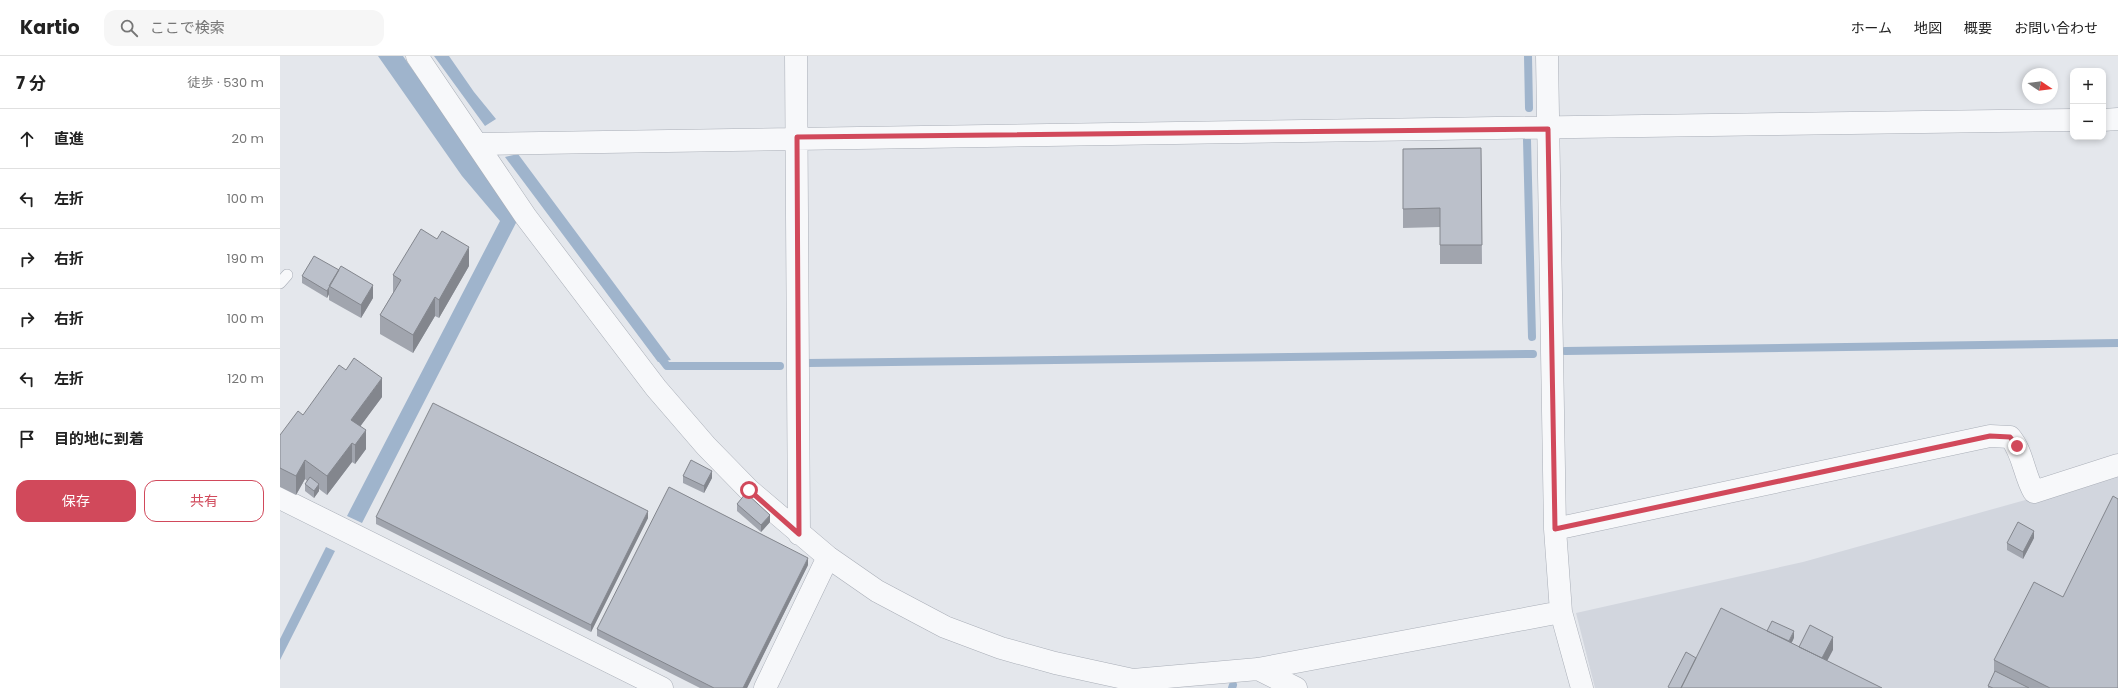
<!DOCTYPE html>
<html lang="ja">
<head>
<meta charset="utf-8">
<style>
	:root { --surface:#fff; --page:#f6f6f6; --text:#222; --muted:#767676; --line:#e0e0e0; --accent:#d1495b }
	body { margin:0; font-family:Poppins,"Noto Sans JP",sans-serif; background:var(--page); color:var(--text) }
	.controls { position:absolute; right:12px; top:12px; display:grid; overflow:hidden; border-radius:8px; box-shadow:0 2px 6px #0003 }
	.controls button { width:36px; height:36px; display:grid; place-items:center; padding:0; border:0; border-bottom:1px solid var(--line); background:var(--surface); color:var(--text); font:20px sans-serif }
	.compass { position:absolute; left:1742px; top:12px; width:36px; height:36px; border-radius:50%; background:var(--surface); box-shadow:0 2px 6px #0003; rotate:103deg }
	.stop { position:absolute; width:12px; height:12px; margin:-9px; border:3px solid #d1495b; border-radius:50%; background:#fff }
	.stop.end { background:#d1495b; border-color:#fff; box-shadow:0 1px 4px #0008 }
	.list { margin:0; padding:0; list-style:none }
	h2 { display:flex; justify-content:space-between; align-items:center; height:52px; margin:0; padding:0 16px; font-size:17px }
	h2 small { font-size:13px; font-weight:400; color:var(--muted) }
	.list li { display:grid; grid-template-columns:26px 1fr auto; gap:12px; align-items:center; box-sizing:border-box; height:60px; padding:0 16px; border-top:1px solid var(--line) }
	.list b { display:block; font-size:15px; white-space:nowrap }
	.list em { font-size:13px; font-style:normal; color:var(--muted) }
	.actions { display:flex; gap:8px; padding:12px 16px }
	.actions a { flex:1; padding:9px 0; border:1px solid var(--accent); border-radius:12px; text-align:center; font-size:14px; color:var(--accent) }
	.actions .main { background:var(--accent); color:#fff }
	.icon { flex:none; width:22px; height:22px; fill:none; stroke:currentColor; stroke-width:2; stroke-linecap:round; stroke-linejoin:round }
	.map { position:relative; flex:none; width:1838px; height:632px; overflow:hidden }
	header { display:flex; align-items:center; gap:24px; box-sizing:border-box; height:56px; padding:0 20px; background:var(--surface); border-bottom:1px solid var(--line) }
	header strong { font-size:19px }
	nav { display:flex; gap:22px; margin-inline-start:auto; font-size:14px }
	.search { width:280px; height:36px; background:var(--page); display:flex; align-items:center; gap:10px; box-sizing:border-box; padding:0 14px; border-radius:12px; color:var(--muted); font-size:15px }
	main { display:flex }
	aside { flex:1; background:var(--surface) }
	.map>svg:first-child { display:block }
	.built { fill:#d2d6de }
	.water { fill:#9fb4cc }
	.lines { fill:none; stroke-linecap:round; stroke-linejoin:round }
	.stream { stroke:#9fb4cc; stroke-width:8 }
	.service-casing { stroke:#a9aeb7; stroke-width:12 }
	.minor-casing { stroke:#a9aeb7; stroke-width:23 }
	.service { stroke:#f7f8fa; stroke-width:11 }
	.minor { stroke:#f7f8fa; stroke-width:22 }
	.wall { fill:#a1a5ae }
	.shaded-wall { fill:#83868d }
	.building { fill:#bbc0ca; stroke:#83868d }
	.route { stroke:#d1495b; stroke-width:5 }
</style>
</head>
<body>
<header>
<strong>Kartio</strong>
<div class="search"><svg class="icon" aria-label="search" viewBox="0 0 24 24"><circle cx="10" cy="10" r="6"/><path d="M15 15l6 6"/></svg>ここで検索</div>
<nav><a>ホーム</a><a>地図</a><a>概要</a><a>お問い合わせ</a></nav>
</header>
<main>
<aside>
<h2>7 分<small>徒歩 · 530 m</small></h2>
<ul class="list">
<li><svg class="icon" aria-label="ahead" viewBox="0 0 24 24"><path d="M12 20V5M6 11l6-6 6 6"/></svg><div><b>直進</b></div><em>20 m</em></li>
<li><svg class="icon" aria-label="left" viewBox="0 0 24 24"><path d="M17 20v-9H6M10 6l-5 5 5 5"/></svg><div><b>左折</b></div><em>100 m</em></li>
<li><svg class="icon" aria-label="right" viewBox="0 0 24 24"><path d="M7 20v-9h11M14 6l5 5-5 5"/></svg><div><b>右折</b></div><em>190 m</em></li>
<li><svg class="icon" aria-label="right" viewBox="0 0 24 24"><path d="M7 20v-9h11M14 6l5 5-5 5"/></svg><div><b>右折</b></div><em>100 m</em></li>
<li><svg class="icon" aria-label="left" viewBox="0 0 24 24"><path d="M17 20v-9H6M10 6l-5 5 5 5"/></svg><div><b>左折</b></div><em>120 m</em></li>
<li><svg class="icon" aria-label="arrive" viewBox="0 0 24 24"><path d="M6 21V4h12l-3 4 3 4H6"/></svg><div><b>目的地に到着</b></div></li>
</ul>
<div class="actions"><a class="main">保存</a><a>共有</a></div>
</aside>
<div class="map">
<svg width="1838" height="632" viewBox="0 0 1838 632">
	<rect width="100%" height="100%" fill="#e4e7ec"/>
	<path class="built" d="M1838 416V632H1315L1296 557 1523 506 1749 443Z"/>
	<path class="water" d="M98 0H123L238 163 82 467 67 460 220 165 182 120Z
		M154 0H169L194 36 216 63 205 70Z
		M238 98 391 304 378 306 225 101Z
		M46 491 55 495 0 604V583Z"/>
	<g class="lines">
		<path class="stream" d="M1248 0 1249 52
			M1247 84 1252 281
			M1285 295 1838 287
			M377 297 387 310H500
			M528 307 1253 298
			M952 632 953 629"/>
		<g class="service-casing">
			<path id="service" d="M0 227 7 219"/>
		</g>
		<g class="minor-casing">
			<path id="minor" d="M137 0 246 161 376 332 426 390 469 434 548 501 597 535 665 571 721 592 775 607 853 624 978 613 1281 556
				M516 0 519 478
				M1267 0 1275 473 1281 556 1302 632
				M1823 64 1838 63
				M197 88C729 76 1261 73 1793 64
				M0 442 382 632
				M1275 473 1710 380 1730 381C1743 396 1744 419 1754 436L1838 409
				M978 613 1016 632
				M485 632 548 501"/>
		</g>
		<use href="#service" class="service"/>
		<use href="#minor" class="minor"/>
	</g>
	<path class="wall" d="M1201 92 1202 208H1160V171L1123 172V93Z
		M189 210 159 262 155 260 133 297 100 278V259L113 237V219Z
		M22 220 93 242 81 262 49 244V238L47 242 22 227Z
		M102 341 80 370 86 393 75 408 72 406 47 439 39 433V435L34 442 25 435V428L27 425 25 423 16 439 0 431V379L23 359Z
		M403 420 432 422 424 437 403 427Z
		M457 448 490 466 481 476 457 455Z
		M96 461 368 462 311 576 96 468Z
		M1754 482 1743 503 1727 494V487Z
		M528 509 467 632H420L317 580V573Z
		M1783 541 1838 632H1708V630L1714 617V604Z"/>
	<path class="shaded-wall" d="M189 191V210L159 262V244Z
		M93 229V242L81 262V249Z
		M49 231V238L47 242V235Z
		M155 241V260L133 297V279Z
		M102 322V341L71 383V364Z
		M86 374V393L75 408V389Z
		M72 387V406L47 439V420Z
		M25 404V423L16 439V420Z
		M432 415V422L424 437V430Z
		M39 428V435L34 442V435Z
		M368 455V462L311 576V569Z
		M490 459V466L481 476V469Z
		M1754 475V482L1743 503V496Z
		M528 502V509L467 632H463Z
		M1514 575V582L1503 605V598Z
		M1553 581V594L1538 622V609Z"/>
	<path class="building" d="M1201 92 1202 189H1160V152L1123 153V93Z
		M141 173 157 183 162 175 189 191 159 244 155 241 133 279 100 259 121 224 113 219Z
		M34 200 59 214 47 235 22 220Z
		M61 210 93 229 81 249 49 230Z
		M74 302 102 322 71 364 86 374 75 389 72 387 47 420 25 404 16 420 0 412V379L18 355 23 359 59 309 66 314Z
		M153 347 368 455 311 569 96 461Z
		M411 404 432 415 424 430 403 420Z
		M30 421 39 428 34 435 25 428Z
		M389 431 528 502 463 632H434L317 573Z
		M466 437 490 459 481 469 457 448Z
		M1833 440 1838 443V632H1770L1714 604 1754 526 1783 541Z
		M1738 466 1754 475 1743 496 1727 487Z
		M1441 552 1602 632H1401Z
		M1492 565 1514 575 1509 585 1487 575Z
		M1530 569 1553 581 1542 602 1519 591Z
		M1406 596 1416 602 1401 632H1390L1388 631Z
		M1715 615 1749 632H1713L1708 630Z"/>
	<g class="lines">
		<path class="route" d="M469 434 519 478 517 81 1268 73 1275 473 1710 380 1730 381 1737 390"/>
	</g>
</svg>
<div class="controls">
<button>+</button>
<button>−</button>
</div>
<svg class="compass" viewBox="-18 -18 36 36"><path d="M0-13l5 13h-10z" fill="#e53935"/><path d="M0 13l5-13h-10z" fill="#767676"/></svg>
<div class="stop" style="left:469px;top:434px"></div>
<div class="stop end" style="left:1737px;top:390px"></div>
</div>
</main>
</body>
</html>
